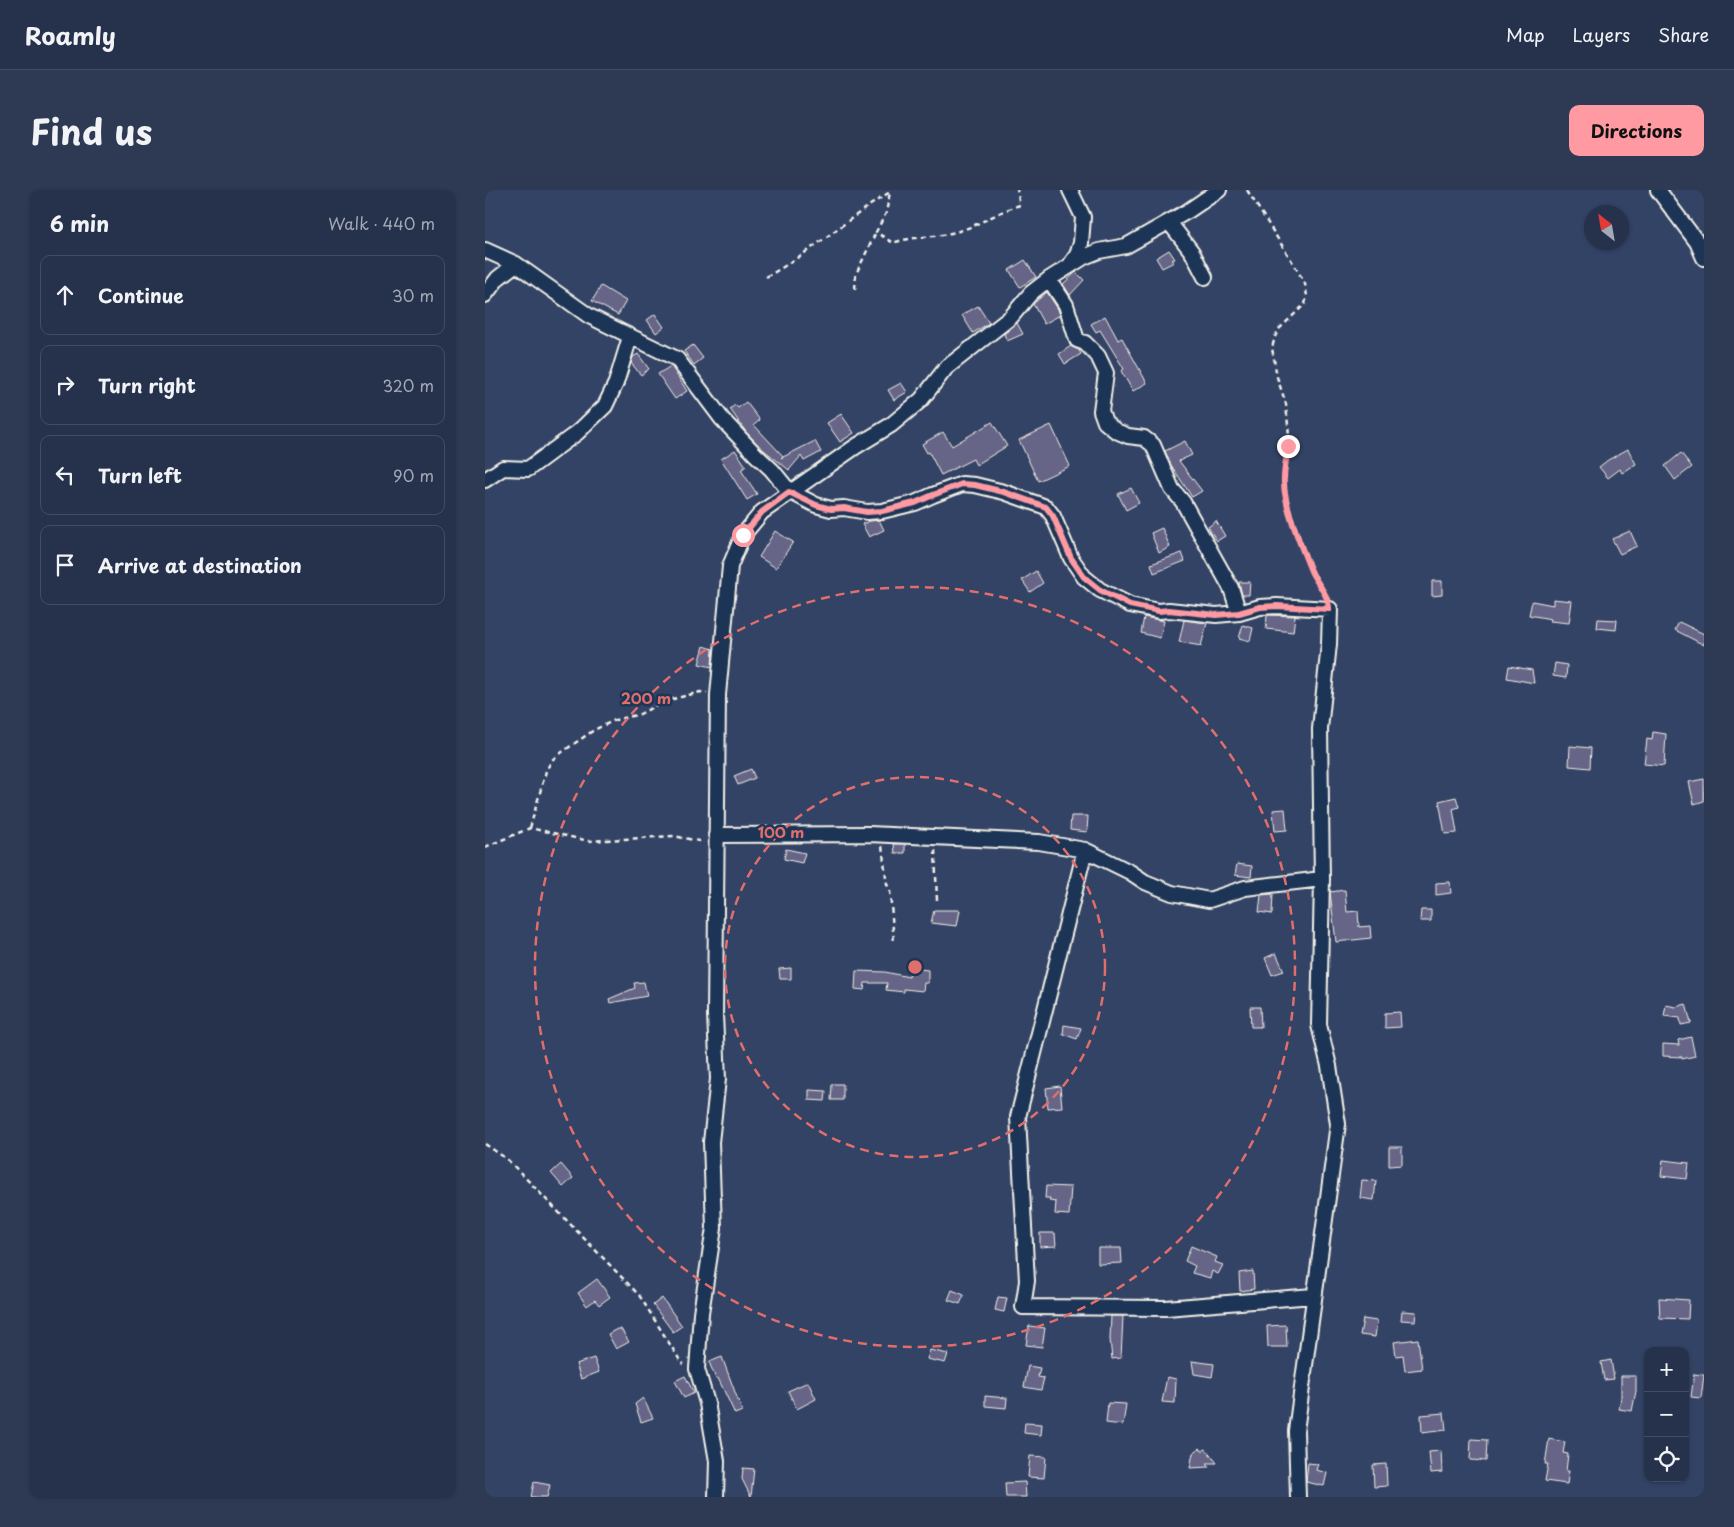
<!DOCTYPE html>
<html lang="en">
<head>
<meta charset="utf-8">
<style>
	:root { --surface:#26324c; --page:#2e3a53; --text:#f1f3f6; --muted:#a4aab5; --line:#424d64; --accent:#ff9aa2 }
	body { margin:0; font-family:"Playpen Sans",sans-serif; background:var(--page); color:var(--text) }
	.controls { position:absolute; right:15px; bottom:15px; display:grid; overflow:hidden; border-radius:10px; box-shadow:0 1px 4px #0004 }
	.controls button { width:45px; height:45px; display:grid; place-items:center; padding:0; border:0; border-bottom:1px solid var(--line); background:var(--surface); color:var(--text); font:25px sans-serif }
	.compass { position:absolute; left:1099px; top:15px; width:45px; height:45px; border-radius:50%; background:var(--surface); box-shadow:0 1px 4px #0004; rotate:329deg }
	.stop { position:absolute; width:15px; height:15px; margin:-11px; border:4px solid #ff9aa2; border-radius:50%; background:#fff }
	.stop.end { background:#ff9aa2; border-color:#fff; box-shadow:0 1px 5px #0008 }
	.list { margin:0; padding:0; list-style:none }
	h2 { display:flex; justify-content:space-between; align-items:center; height:65px; margin:0; padding:0 20px; font-size:21px }
	h2 small { font-size:16px; font-weight:400; color:var(--muted) }
	.list li { display:grid; grid-template-columns:32px 1fr auto; gap:15px; align-items:center; box-sizing:border-box; height:80px; margin:0 10px 10px; padding:0 10px; border:1px solid var(--line); border-radius:10px }
	.list b { display:block; font-size:19px; white-space:nowrap }
	.list em { font-size:16px; font-style:normal; color:var(--muted) }
	.icon { flex:none; width:28px; height:28px; fill:none; stroke:currentColor; stroke-width:2; stroke-linecap:round; stroke-linejoin:round }
	.map { position:relative; flex:none; width:1219px; height:1307px; overflow:hidden; border-radius:10px }
	header { display:flex; align-items:center; gap:30px; box-sizing:border-box; height:70px; padding:0 25px; background:var(--surface); border-bottom:1px solid var(--line) }
	header strong { font-size:24px }
	nav { display:flex; gap:28px; margin-inline-start:auto; font-size:18px }
	.intro { display:flex; align-items:center; justify-content:space-between; box-sizing:border-box; height:120px; padding:0 30px }
	h1 { margin:0; font-size:35px }
	.button { padding:12px 22px; border-radius:10px; background:var(--accent); color:#111; font-size:18px; font-weight:700 }
	main { display:flex; gap:30px; padding:0 30px }
	aside { flex:1; background:var(--surface); border-radius:10px; box-shadow:0 1px 4px #0004 }
	.map>svg:first-child { display:block }
	.building { fill:#666587; stroke:#f4f1e8 }
	.lines { fill:none; stroke-linecap:round; stroke-linejoin:round }
	.minor-casing { stroke:#f4f1e8; stroke-width:18 }
	.path { stroke:#f4f1e8; stroke-width:2.5; stroke-dasharray:5 4; stroke-linecap:butt }
	.minor { stroke:#1d3557; stroke-width:14 }
	.route { stroke:#ff9aa2; stroke-width:6 }
	.ring { fill:none; stroke:#e06e6b; stroke-width:2.5; stroke-dasharray:9 6 }
	.centre { fill:#e06e6b; stroke:#1d3557; stroke-width:2.5 }
	.ring-label { font-size:15px; text-anchor:middle; font-weight:bold; fill:#e06e6b; stroke:#1d3557; stroke-width:5; stroke-linejoin:round; paint-order:stroke }
</style>
</head>
<body>
<header>
<strong>Roamly</strong>
<nav><a>Map</a><a>Layers</a><a>Share</a></nav>
</header>
<div class="intro"><h1>Find us</h1><a class="button">Directions</a></div>
<main>
<aside>
<h2>6 min<small>Walk · 440 m</small></h2>
<ul class="list">
<li><svg class="icon" aria-label="ahead" viewBox="0 0 24 24"><path d="M12 20V5M6 11l6-6 6 6"/></svg><div><b>Continue</b></div><em>30 m</em></li>
<li><svg class="icon" aria-label="right" viewBox="0 0 24 24"><path d="M7 20v-9h11M14 6l5 5-5 5"/></svg><div><b>Turn right</b></div><em>320 m</em></li>
<li><svg class="icon" aria-label="left" viewBox="0 0 24 24"><path d="M17 20v-9H6M10 6l-5 5 5 5"/></svg><div><b>Turn left</b></div><em>90 m</em></li>
<li><svg class="icon" aria-label="arrive" viewBox="0 0 24 24"><path d="M6 21V4h12l-3 4 3 4H6"/></svg><div><b>Arrive at destination</b></div></li>
</ul>
</aside>
<div class="map">
<svg width="1219" height="1307" viewBox="0 0 1219 1307">
	<rect width="100%" height="100%" fill="#334365"/>
	<filter id="ink" filterUnits="userSpaceOnUse"><feTurbulence type="fractalNoise" baseFrequency=".02" numOctaves="2"/><feDisplacementMap in="SourceGraphic" scale="10" xChannelSelector="R" yChannelSelector="G"/><feConvolveMatrix kernelMatrix="1 2 1 2 8 2 1 2 1" color-interpolation-filters="sRGB"/></filter>
	<g filter="url(#ink)">
		<path class="building" d="M684 60 690 69 687 70 689 72 677 78 671 68Z
			M540 70 551 87 535 97 524 80Z
			M591 82 599 90 585 105 578 94Z
			M116 96 141 111 133 125 107 111Z
			M562 102 573 119 575 125 559 134 548 114Z
			M493 116 504 133 488 143 477 125Z
			M170 124 179 137 171 143 162 130Z
			M620 126 633 150 637 148 662 193 648 201 636 181 639 179 615 140 611 142 606 134Z
			M532 133 538 144 522 151 519 144Z
			M208 155 218 168 209 175 199 161Z
			M586 156 594 160 596 164 580 174 574 164Z
			M153 164 164 179 156 185 146 173 148 167Z
			M186 176 202 201 190 209 173 184Z
			M416 193 422 202 409 210 403 200Z
			M261 212 275 230 269 235 298 266 296 268 330 251 336 262 319 271 316 266 304 280 275 257 261 242 245 219 250 215 253 218Z
			M356 224 369 243 355 252 342 233Z
			M507 232 522 256 491 275 488 269 456 285 444 262 442 263 437 254 458 242 467 256Z
			M566 235 585 276 553 291 534 250Z
			M700 251 707 265 694 271 717 301 707 307 686 275 680 261Z
			M1143 259 1151 274 1137 283 1135 279 1123 288 1114 277 1123 270Z
			M250 260 261 276 256 280 272 304 262 310 236 269Z
			M1196 263 1207 277 1190 290 1180 276Z
			M646 298 654 313 641 320 633 304Z
			M394 330 399 340 384 347 377 334 385 331Z
			M731 331 740 346 732 351 723 337Z
			M677 338 685 357 674 363 666 343Z
			M290 341 308 352 291 378 274 367Z
			M1145 341 1152 356 1135 364 1127 349Z
			M697 363 700 371 669 383 666 374Z
			M551 381 558 393 545 402 537 390Z
			M947 391H957V405L947 406Z
			M754 392H765L764 405H757Z
			M1068 409 1087 411 1084 433 1065 431 1066 429 1044 425 1047 411 1068 415Z
			M782 425 810 426 808 442 781 439Z
			M659 427 679 431 675 448 656 443Z
			M1113 429 1132 430 1131 440 1112 438Z
			M699 430 722 433 716 456 694 452Z
			M1194 432 1219 444V455L1190 440Z
			M758 435 768 438 765 451 754 448Z
			M219 456 228 459 227 477 214 474Z
			M1070 473 1082 475 1081 488 1068 486Z
			M1024 476 1047 480 1049 493 1022 488Z
			M1168 542 1181 544 1179 576 1159 574 1162 549 1167 550Z
			M1085 556 1106 558 1105 578 1084 576Z
			M266 579 270 588 253 595 249 586Z
			M1219 589V611L1209 614 1204 592Z
			M971 607 974 617 968 619 972 643 960 644 954 611Z
			M800 619 802 640 790 641 788 620Z
			M586 626H603L602 642 585 640Z
			M409 654H420V663H410Z
			M301 659 320 663 317 673 299 669Z
			M752 674 767 676 766 687 750 685Z
			M965 692 966 703 951 705V693Z
			M860 700 862 722 873 721 874 737 885 736 886 748 851 752 845 702Z
			M788 704 787 724 774 722 776 705Z
			M449 720H475L472 736 446 733Z
			M936 720H946V731H935Z
			M791 763 799 781 787 785 780 768Z
			M306 778V789H295L294 779Z
			M425 778 443 780V793H439L438 801 419 799V802L401 800 402 793H380L379 800 370 799 371 781 400 782 424 787Z
			M159 792 162 806 125 813 124 809 150 798 149 793Z
			M1201 814 1206 833 1196 835 1195 828 1179 826 1181 815 1191 817Z
			M765 817H775L776 837H766Z
			M915 822 916 837 900 838V823Z
			M579 835 596 838 592 849 578 844Z
			M1206 847 1210 866 1197 869V867L1178 866V854L1194 855 1193 850Z
			M347 894H358V910H346Z
			M575 896 577 917 563 918 561 898Z
			M324 900 341 901 340 911 324 910Z
			M904 957H917V975L904 976Z
			M1178 970 1204 973 1202 989 1176 986Z
			M76 974 88 988 78 997 66 983Z
			M877 990 891 991 889 1010 875 1008Z
			M561 996 586 997 584 1025 570 1024 571 1012 564 1011 565 1008H560Z
			M555 1043H570L571 1056 555 1057Z
			M706 1056 732 1067 730 1072 738 1075 733 1084 727 1081 725 1088 707 1083 710 1076 700 1071Z
			M613 1058H636L637 1073 613 1074Z
			M768 1081 769 1099 755 1101 754 1083Z
			M112 1089 125 1107 114 1115 110 1110 102 1116 93 1103Z
			M467 1100 479 1105 475 1114 463 1110Z
			M513 1107 522 1108 519 1122 510 1120Z
			M177 1108 197 1136 188 1142 168 1115Z
			M1174 1108 1204 1110 1203 1129 1175 1128Z
			M917 1121 931 1122 930 1131 916 1130Z
			M626 1126H638L636 1168 627 1169 625 1149Z
			M878 1129 892 1131 890 1147 875 1145Z
			M801 1135 802 1157H783L782 1136Z
			M544 1136 560 1138 557 1157 541 1155Z
			M132 1139H136L144 1152 131 1159 123 1144Z
			M933 1149 937 1179 920 1181 918 1165 911 1166 909 1152Z
			M445 1160 463 1164 460 1173 442 1169Z
			M237 1167 257 1221 250 1224 233 1188 231 1189 224 1172Z
			M109 1168 114 1182 96 1189 91 1174Z
			M1126 1170 1129 1189 1119 1190 1116 1172Z
			M707 1171 729 1174 727 1187 709 1184Z
			M543 1176 555 1178 553 1187 559 1188 556 1200 539 1197Z
			M1209 1184 1219 1185 1216 1208 1206 1207Z
			M200 1186 209 1203 199 1208 190 1191Z
			M1136 1186H1151V1201L1147 1221 1134 1219 1136 1207Z
			M682 1187 691 1189 690 1213 677 1212Z
			M323 1192 331 1209 312 1219 303 1201Z
			M500 1206 522 1208 521 1218 500 1216Z
			M158 1208 168 1228 156 1232 150 1214Z
			M623 1213 641 1214 638 1235 621 1233Z
			M959 1223 961 1240 937 1243 936 1225Z
			M540 1233 557 1234 556 1245 539 1243Z
			M986 1249 1002 1250 1001 1271 985 1270Z
			M1064 1249 1080 1252 1078 1263 1083 1264 1081 1281H1084L1082 1294 1060 1291 1063 1274H1060Z
			M715 1258 717 1261 721 1259 732 1273H722L724 1277 705 1278 708 1263Z
			M956 1261 957 1282 946 1283 944 1262Z
			M545 1266 561 1267 559 1288 543 1287Z
			M823 1273 833 1274 831 1280 842 1283 839 1296 821 1292Z
			M901 1274 902 1296 889 1297 888 1275Z
			M258 1278 269 1279 266 1307 257 1289Z
			M49 1292 65 1295 62 1307H46Z
			M540 1292 541 1307H521L520 1293Z"/>
		<g class="lines">
			<g class="minor-casing">
				<path id="minor" d="M1173 0 1212 52 1219 68
					M684 32 707 62 720 87
					M0 60 31 74 104 126 192 169 237 229 271 265 287 280 304 301 331 315 346 319 359 318 382 322 397 321 430 313 448 305 477 294 490 295 519 302 561 317 568 326 586 368 599 387 615 400 645 415 674 421 684 420 731 425 754 423 775 417 792 416 845 419 844 454 835 539 837 689 834 835 844 876 853 934 811 1241 813 1307
					M585 75 592 65 596 53 598 27 585 0
					M564 89 581 115 592 150 600 153 613 166 621 183 616 221 620 232 631 241 643 246 659 248 668 255 687 299 698 312 746 398 754 423
					M0 105 13 88 31 74
					M0 290 18 278 43 279 93 242 120 216 131 193 145 147
					M231 645 384 644 554 652 600 660 645 682 660 692 687 703 724 710 760 698 837 689
					M600 660 533 927 542 1091 538 1117 681 1118 828 1106
					M231 1307 232 1271 222 1213 212 1179 216 1123 229 1038 226 952 233 889 230 825 233 505 245 376 258 345 277 322 370 257 406 235 436 210 461 178 526 127 546 103 564 89 599 67 614 61 641 56 703 21 734 0"/>
			</g>
			<path class="path" d="M762 0 810 76 820 94 822 106 820 114 794 139 790 147 787 158 792 187 801 214 804 246 800 275V304L806 325 824 375 841 406
				M281 87C325 63 362 29 405 2L401 23 391 42 408 53C427 46 447 48 466 43 491 38 511 22 535 15L532 0
				M370 99 371 84 391 42
				M45 638 61 581 67 570 80 560 109 540 130 530 155 524 177 512 215 502 222 503
				M397 656 402 694 405 701 409 753
				M0 657 45 638 104 651 189 646 214 651 218 650
				M450 660 452 711
				M0 954 23 970 154 1105 196 1172 199 1174"/>
			<use href="#minor" class="minor"/>
		</g>
	</g>
	<g class="lines" filter="url(#ink)">
		<path class="route" d="M258 345 277 322 304 302 331 315 346 319 359 318 382 322 397 321 430 313 448 305 477 294 490 295 519 302 561 317 568 326 586 368 599 387 615 400 645 415 674 421 684 420 731 425 754 423 775 417 792 416 844 419C844 405 832 394 826 381 817 359 800 318 799 294 798 280 802 269 803 256"/>
	</g>
	<g class="ring">
		<circle cx="430" cy="777" r="190"/>
		<circle cx="430" cy="777" r="380"/>
	</g>
	<circle cx="430" cy="777" r="8" class="centre"/>
	<g class="ring-label">
		<text x="161" y="514">200 m</text>
		<text x="296" y="648">100 m</text>
	</g>
</svg>
<div class="controls">
<button>+</button>
<button>−</button>
<button><svg class="icon" aria-label="locate" viewBox="0 0 24 24"><circle cx="12" cy="12" r="6"/><path d="M12 2v4M12 18v4M2 12h4M18 12h4"/></svg></button>
</div>
<svg class="compass" viewBox="-18 -18 36 36"><path d="M0-13l5 13h-10z" fill="#e53935"/><path d="M0 13l5-13h-10z" fill="#a4aab5"/></svg>
<div class="stop" style="left:258px;top:345px"></div>
<div class="stop end" style="left:803px;top:256px"></div>
</div>
</main>
</body>
</html>
